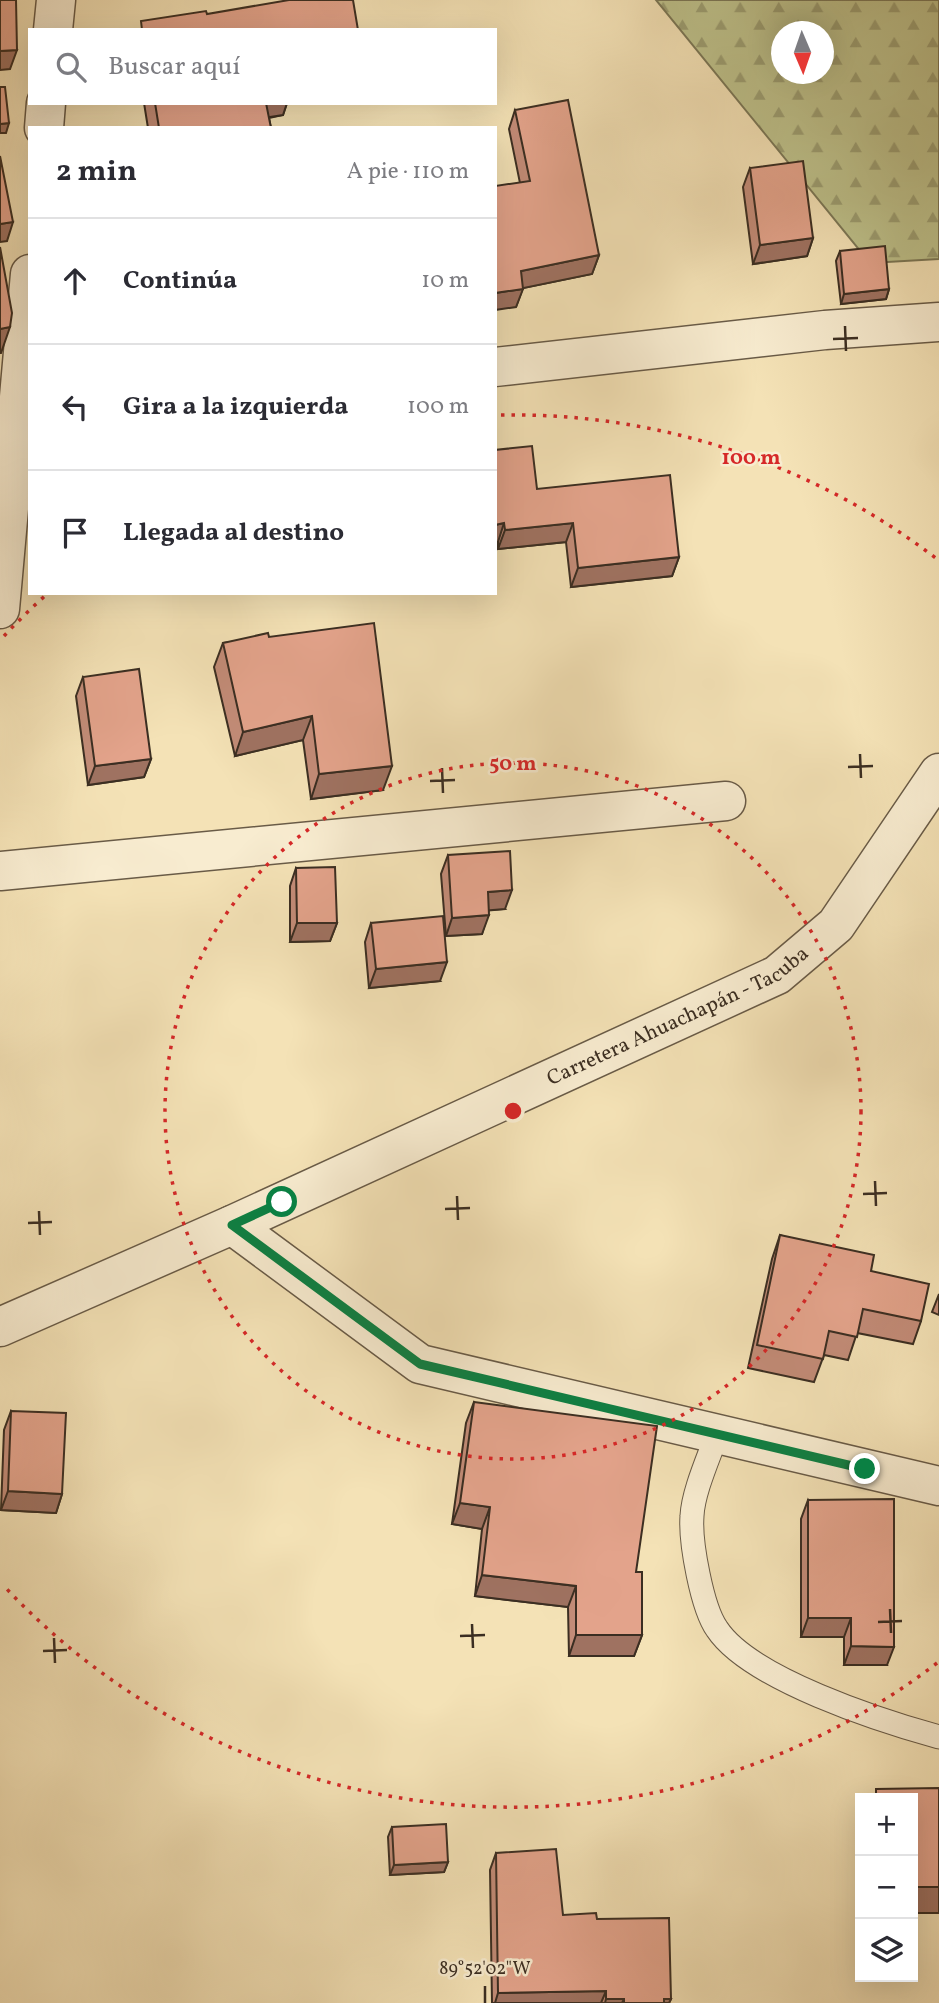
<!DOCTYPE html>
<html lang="es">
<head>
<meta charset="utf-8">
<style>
	:root { --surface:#fff; --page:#f7f7f7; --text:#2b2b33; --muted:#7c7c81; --line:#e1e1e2 }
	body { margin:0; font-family:Vollkorn,serif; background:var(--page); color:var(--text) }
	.controls { position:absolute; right:21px; bottom:21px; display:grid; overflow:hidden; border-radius:0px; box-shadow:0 7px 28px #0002 }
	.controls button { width:63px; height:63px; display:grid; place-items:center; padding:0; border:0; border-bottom:2px solid var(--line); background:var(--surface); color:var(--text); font:35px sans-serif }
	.compass { position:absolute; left:771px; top:21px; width:63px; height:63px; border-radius:50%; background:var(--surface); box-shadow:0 7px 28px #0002; rotate:178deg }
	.stop { position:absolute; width:21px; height:21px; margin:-16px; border:5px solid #0b8043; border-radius:50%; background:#fff }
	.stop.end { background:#0b8043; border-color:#fff; box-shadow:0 2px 7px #0008 }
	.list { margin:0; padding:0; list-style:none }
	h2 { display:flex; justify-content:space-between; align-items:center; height:91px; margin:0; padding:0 28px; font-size:30px }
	h2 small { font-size:23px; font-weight:400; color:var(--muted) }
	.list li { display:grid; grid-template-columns:46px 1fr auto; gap:21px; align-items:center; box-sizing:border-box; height:126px; padding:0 28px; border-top:2px solid var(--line) }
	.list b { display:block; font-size:26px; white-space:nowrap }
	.list em { font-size:23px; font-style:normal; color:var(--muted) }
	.icon { flex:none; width:38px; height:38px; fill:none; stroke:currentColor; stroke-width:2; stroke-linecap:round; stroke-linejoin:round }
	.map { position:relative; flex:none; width:939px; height:2003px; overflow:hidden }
	.search { position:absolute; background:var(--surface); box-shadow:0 7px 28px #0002; left:28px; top:28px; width:469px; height:77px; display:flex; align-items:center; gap:18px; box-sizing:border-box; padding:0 24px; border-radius:0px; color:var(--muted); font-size:26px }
	.panel { position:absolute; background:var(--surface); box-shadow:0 7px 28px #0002; left:28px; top:126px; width:469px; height:469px; border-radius:0px }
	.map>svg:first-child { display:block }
	.forest { fill:url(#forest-firs); stroke:#7c7857; stroke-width:2; fill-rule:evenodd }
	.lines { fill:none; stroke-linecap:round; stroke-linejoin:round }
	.service-casing { stroke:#695b47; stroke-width:25 }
	.minor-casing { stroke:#695b47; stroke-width:41 }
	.tertiary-casing { stroke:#695b47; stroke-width:41 }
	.service { stroke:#f8ecd0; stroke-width:23 }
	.minor { stroke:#f8ecd0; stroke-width:38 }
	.tertiary { stroke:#f8ecd0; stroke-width:38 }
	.wall { fill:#c38c78; stroke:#3b2e22; stroke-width:2 }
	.shaded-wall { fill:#9f7261; stroke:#3b2e22; stroke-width:2 }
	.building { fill:#e3a38b; stroke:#3b2e22; stroke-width:2 }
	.route { stroke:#0b8043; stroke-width:9 }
	.ticks { fill:none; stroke:#3b2e22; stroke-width:2.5 }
	.ring { fill:none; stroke:#d62828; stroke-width:3.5; stroke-dasharray:3.5 7 }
	.labels { text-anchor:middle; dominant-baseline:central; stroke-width:5; stroke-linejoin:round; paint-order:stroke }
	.street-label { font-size:21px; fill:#3b2e22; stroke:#f8ecd0 }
	.ticks-label { font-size:18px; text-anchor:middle; fill:#3b2e22; stroke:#f8ecd0; stroke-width:5; stroke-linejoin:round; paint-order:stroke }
	.centre { fill:#d62828; stroke:#f8ecd0; stroke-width:3.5 }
	.ring-label { font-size:21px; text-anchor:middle; font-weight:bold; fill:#d62828; stroke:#f8ecd0; stroke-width:5; stroke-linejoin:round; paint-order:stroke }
</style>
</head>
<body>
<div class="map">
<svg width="939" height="2003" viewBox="0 0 939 2003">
	<defs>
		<pattern id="forest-firs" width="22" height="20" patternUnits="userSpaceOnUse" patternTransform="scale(1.75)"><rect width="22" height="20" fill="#bec28c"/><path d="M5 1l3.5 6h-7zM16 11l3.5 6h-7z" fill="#9c9e72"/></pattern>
	</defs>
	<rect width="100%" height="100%" fill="#f4e2b6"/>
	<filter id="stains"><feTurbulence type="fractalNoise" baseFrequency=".00286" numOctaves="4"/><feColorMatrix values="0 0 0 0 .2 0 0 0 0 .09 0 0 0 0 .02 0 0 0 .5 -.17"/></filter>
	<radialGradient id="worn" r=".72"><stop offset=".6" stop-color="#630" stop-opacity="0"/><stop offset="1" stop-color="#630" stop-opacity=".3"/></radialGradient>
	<path class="forest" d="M656 0H939V259L870 263ZM782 32H824V74H782Z"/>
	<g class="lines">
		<g class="service-casing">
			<path id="service" d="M717 1434C709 1457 693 1492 692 1516 690 1542 702 1608 717 1629 750 1679 881 1721 939 1737"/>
		</g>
		<g class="minor-casing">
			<path id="minor" d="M53 30 56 0
				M44 128 46 103
				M495 367 825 330 939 322
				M0 609 30 274
				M0 871 726 801
				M232 1225 420 1364 939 1486"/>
		</g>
		<g class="tertiary-casing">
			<g id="tertiary">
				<path id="s1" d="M0 1327 232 1225 777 975 836 925 939 773"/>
			</g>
		</g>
		<use href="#service" class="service"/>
		<use href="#minor" class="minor"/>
		<use href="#tertiary" class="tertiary"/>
	</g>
	<path class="wall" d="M144 103H287L283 115 269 118 271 128H148Z
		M515 110 599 255 592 274 523 288 516 307 520 183 509 129Z
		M750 168 813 238 807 256 753 264 743 187Z
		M840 251 889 289 886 299 841 304 836 261Z
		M495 450 537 489 679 557 672 576 571 587 566 542 498 549V542H495Z
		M269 637 383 790 311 799 303 740 235 756 214 667 223 643Z
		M83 677 151 759 144 777 88 785 76 696Z
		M448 855 505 909 489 910 482 934 446 936 441 874Z
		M296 868 337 923 330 941 290 942V886Z
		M371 923 440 981 369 988 365 942Z
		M780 1235 871 1271 921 1321 913 1344 857 1333 848 1360 824 1355 814 1382 748 1368 772 1259Z
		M939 1294V1315L932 1312Z
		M474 1402 636 1572 642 1635 634 1656H569L568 1607 475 1596 482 1529 452 1524 466 1423Z
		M11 1411 62 1494 56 1513 1 1510 4 1430Z
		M808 1500 887 1665H844V1637H801V1519Z
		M392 1827 448 1862 444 1872 390 1875 388 1837Z
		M496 1853 563 1915 597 1919 671 1999 669 2003H492L490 1870Z"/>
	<path class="shaded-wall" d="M17 50 10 69 0 70V51Z
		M263 103H287L283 115 257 119Z
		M9 123 6 133H0V124Z
		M13 222 7 241 0 242V224Z
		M813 238 807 256 753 264 760 245Z
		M599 255 592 274 514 290 521 271Z
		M523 289 516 307 495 310V293Z
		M889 289 886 299 841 304 844 294Z
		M10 327 1 353H0V329Z
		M504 523 498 542H495V525Z
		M573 523 566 542 498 549 505 530Z
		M679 557 672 576 571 587 578 568Z
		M312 716 303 740 235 756 243 732Z
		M151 759 144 777 88 785 95 766Z
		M392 766 383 790 311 799 319 774Z
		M512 890 505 909 481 911 488 892Z
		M489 915 482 934 446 936 452 918Z
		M297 923H337L330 941 290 942Z
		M447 962 440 981 369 988 376 969Z
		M8 1491 62 1494 56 1513 1 1510Z
		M460 1503 490 1507 482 1529 452 1524Z
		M482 1575 576 1586 568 1607 475 1596Z
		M808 1618H851L844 1637H801Z
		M576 1635H642L634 1656H569Z
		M851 1646 894 1647 887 1665H844Z
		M448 1862 444 1872 390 1875 394 1865Z
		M913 1887H939V1913H913Z
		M606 1991 601 2003H495L498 1993Z
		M606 1999H624L622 2003H605Z
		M664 1999H671L669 2003H662Z"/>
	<path class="building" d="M0 0H16L17 50 0 51Z
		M289 0H353L358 30H142L141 21 206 11 207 14Z
		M0 87H5L9 123 0 124Z
		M568 100 599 255 521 271 523 289 495 293V186L530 181 515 110Z
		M155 103H266L271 128H159Z
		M0 156 13 222 0 224Z
		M803 161 813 238 760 245 750 168Z
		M885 246 889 289 844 294 840 251Z
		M0 247 12 313 10 327 0 329Z
		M532 446 537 489 670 475 679 557 578 568 573 523 505 530 504 523 495 525V450Z
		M374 623 392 766 319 774 312 716 243 732 223 643 268 633 269 637Z
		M139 669 151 759 95 766 83 677Z
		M510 851 512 890 488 892 489 915 452 918 448 855Z
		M335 867 337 923H297L296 868Z
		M443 916 447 962 376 969 371 923Z
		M780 1235 874 1255 871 1271 929 1284 921 1321 863 1309 857 1337 829 1331 823 1359 757 1345Z
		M474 1402 657 1426 636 1572H642V1635H576V1586L482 1575 490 1507 460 1503Z
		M11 1411 66 1413 62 1494 8 1491Z
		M894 1499V1647L851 1646V1618H808V1500Z
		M939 1788V1887H913V1798H876V1789Z
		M446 1824 448 1862 394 1865 392 1827Z
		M556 1849 563 1915 596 1913 597 1919 669 1918 671 1999H664V2003H624V1999H606V1991L498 1993 496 1853Z"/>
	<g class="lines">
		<path class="route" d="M282 1202 232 1225 420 1364 865 1469"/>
	</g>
	<path class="ticks" d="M845 326 846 351M833 339 858 338M860 754 861 778M848 767 873 766M442 768 443 793M430 781 455 780M875 1181 876 1206M863 1194 887 1193M457 1196 458 1220M445 1209 470 1208M39 1211 40 1235M28 1223 52 1222M890 1609 891 1633M878 1622 902 1621M472 1624 473 1648M460 1636 485 1635M54 1638 55 1663M43 1651 67 1650M485 1986V2003"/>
	<g class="ring">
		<circle cx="513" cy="1111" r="348"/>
		<path d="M937 1663A696 696 0 0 1 4 1586M4 636A696 696 0 0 1 47 594M501 415A696 696 0 0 1 937 559"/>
	</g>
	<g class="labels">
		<g class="street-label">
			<text stroke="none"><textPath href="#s1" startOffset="746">Carretera Ahuachapán - Tacuba</textPath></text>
		</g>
	</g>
	<g class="ticks-label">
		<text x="485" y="1974">89°52'02"W</text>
	</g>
	<circle cx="513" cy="1111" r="10" class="centre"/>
	<g class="ring-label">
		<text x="751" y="464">100 m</text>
		<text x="513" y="770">50 m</text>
	</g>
	<rect width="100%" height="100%" filter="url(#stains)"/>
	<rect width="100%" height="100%" fill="url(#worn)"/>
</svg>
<div class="controls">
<button>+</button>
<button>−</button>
<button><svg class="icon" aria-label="layers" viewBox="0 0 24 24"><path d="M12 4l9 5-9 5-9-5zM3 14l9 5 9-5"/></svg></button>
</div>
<svg class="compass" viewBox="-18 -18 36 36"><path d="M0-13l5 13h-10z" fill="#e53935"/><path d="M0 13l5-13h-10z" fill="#7c7c81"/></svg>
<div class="stop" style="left:282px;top:1202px"></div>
<div class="stop end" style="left:865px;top:1469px"></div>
<div class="search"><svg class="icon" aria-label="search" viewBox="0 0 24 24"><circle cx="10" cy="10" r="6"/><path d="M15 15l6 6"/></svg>Buscar aquí</div>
<section class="panel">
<h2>2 min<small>A pie · 110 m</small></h2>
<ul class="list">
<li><svg class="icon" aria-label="ahead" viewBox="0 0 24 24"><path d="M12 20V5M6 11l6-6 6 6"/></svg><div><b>Continúa</b></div><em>10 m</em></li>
<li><svg class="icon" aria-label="left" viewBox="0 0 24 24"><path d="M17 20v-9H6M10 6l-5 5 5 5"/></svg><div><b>Gira a la izquierda</b></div><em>100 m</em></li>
<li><svg class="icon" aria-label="arrive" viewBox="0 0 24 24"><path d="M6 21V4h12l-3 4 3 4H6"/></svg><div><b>Llegada al destino</b></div></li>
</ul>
</section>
</div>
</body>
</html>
